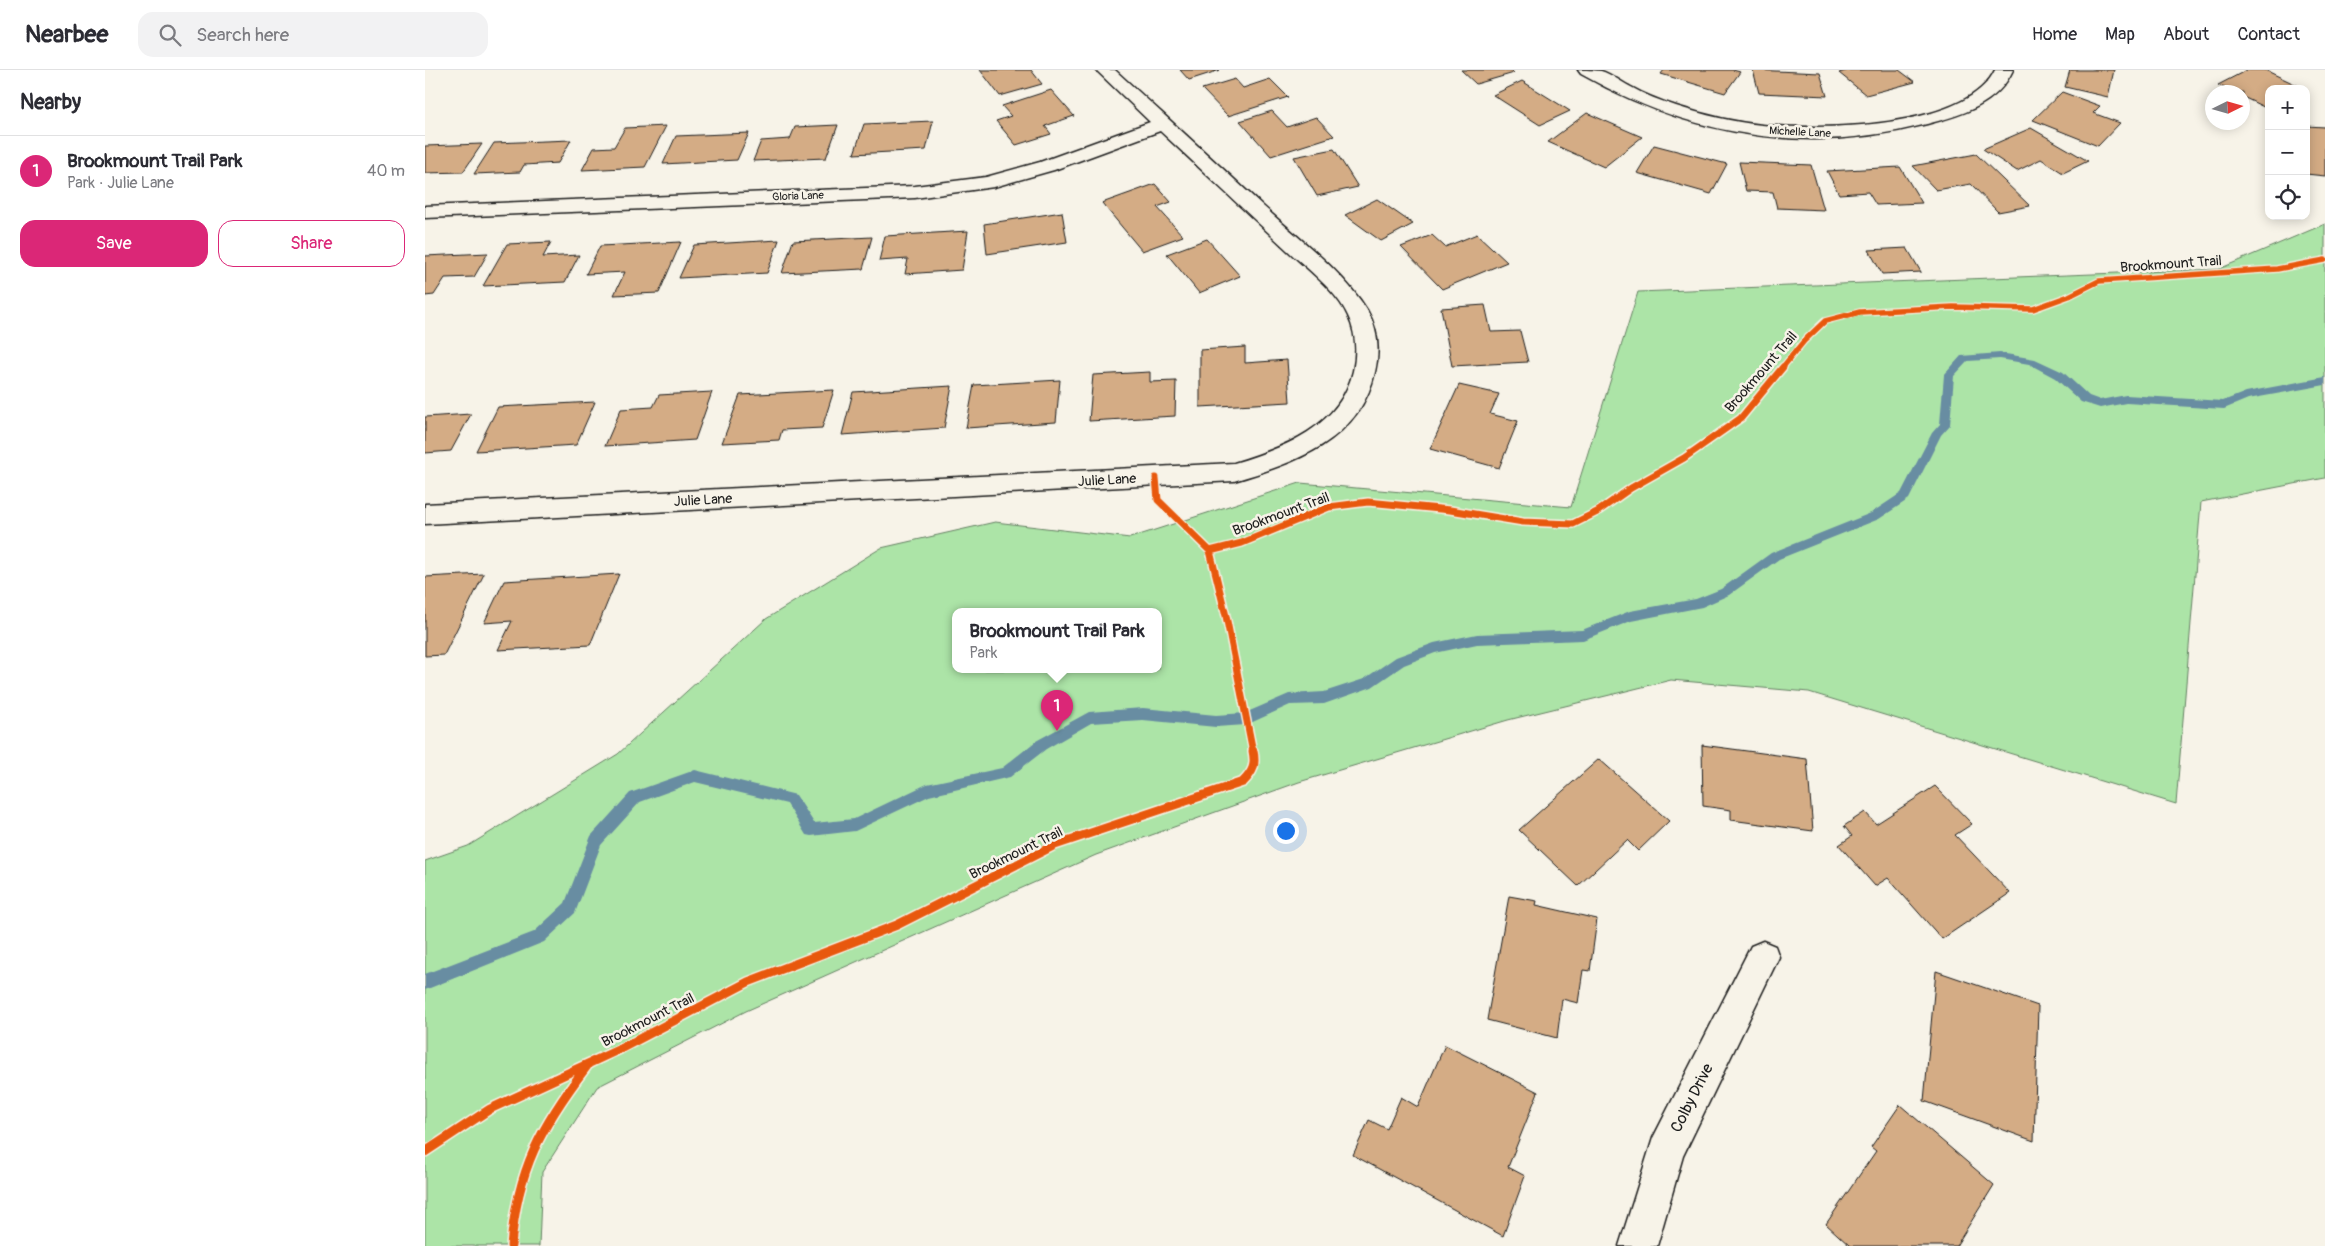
<!DOCTYPE html>
<html lang="en">
<head>
<meta charset="utf-8">
<style>
	:root { --surface:#fff; --page:#f2f2f3; --text:#2b2b33; --muted:#7c7c81; --line:#e1e1e2; --accent:#db2777 }
	body { margin:0; font-family:Pangolin,sans-serif; background:var(--page); color:var(--text) }
	.controls { position:absolute; right:15px; top:15px; display:grid; overflow:hidden; border-radius:10px; box-shadow:0 2px 12px #0003 }
	.controls button { width:45px; height:45px; display:grid; place-items:center; padding:0; border:0; border-bottom:1px solid var(--line); background:var(--surface); color:var(--text); font:25px sans-serif }
	.compass { position:absolute; left:1780px; top:15px; width:45px; height:45px; border-radius:50%; background:var(--surface); box-shadow:0 2px 12px #0003; rotate:85deg }
	.you { position:absolute; left:860px; top:760px; width:18px; height:18px; margin:-12px; border:4px solid #fff; border-radius:50%; background:#1a73e8; box-shadow:0 0 0 8px #1a73e833 }
	.badge { display:grid; place-items:center; width:32px; height:32px; border-radius:50%; background:var(--accent); color:#fff; font-size:16px; font-weight:700 }
	.pin { position:absolute; translate:-50% -41px; filter:drop-shadow(0 1px 2px #0008) }
	.pin::after { content:''; position:absolute; top:26px; width:18px; height:15px; background:inherit; clip-path:polygon(0 0,100% 0,50% 100%) }
	.popup { position:absolute; left:527px; top:538px; width:210px; height:65px; box-sizing:border-box; display:grid; place-content:center; border-radius:10px; background:var(--surface); filter:drop-shadow(0 1px 4px #0005); font-size:16px; white-space:nowrap; color:var(--muted) }
	.popup b { font-size:19px; color:var(--text) }
	.popup::after { content:''; position:absolute; left:50%; top:100%; margin-left:-10px; border:10px solid transparent; border-top-color:var(--surface) }
	.list { margin:0; padding:0; list-style:none }
	h2 { display:flex; justify-content:space-between; align-items:center; height:65px; margin:0; padding:0 20px; font-size:21px }
	h2 small { font-size:16px; font-weight:400; color:var(--muted) }
	.list li { display:grid; grid-template-columns:32px 1fr auto; gap:15px; align-items:center; box-sizing:border-box; height:70px; padding:0 20px; border-top:1px solid var(--line) }
	.list b { display:block; font-size:19px; white-space:nowrap }
	.list p { margin:0; font-size:16px; white-space:nowrap; color:var(--muted) }
	.list em { font-size:16px; font-style:normal; color:var(--muted) }
	.actions { display:flex; gap:10px; padding:15px 20px }
	.actions a { flex:1; padding:11px 0; border:1px solid var(--accent); border-radius:15px; text-align:center; font-size:18px; color:var(--accent) }
	.actions .main { background:var(--accent); color:#fff }
	.icon { flex:none; width:28px; height:28px; fill:none; stroke:currentColor; stroke-width:2; stroke-linecap:round; stroke-linejoin:round }
	.map { position:relative; flex:none; width:1900px; height:1176px; overflow:hidden }
	header { display:flex; align-items:center; gap:30px; box-sizing:border-box; height:70px; padding:0 25px; background:var(--surface); border-bottom:1px solid var(--line) }
	header strong { font-size:24px }
	nav { display:flex; gap:28px; margin-inline-start:auto; font-size:18px }
	.search { width:350px; height:45px; background:var(--page); display:flex; align-items:center; gap:12px; box-sizing:border-box; padding:0 18px; border-radius:15px; color:var(--muted); font-size:19px }
	main { display:flex }
	aside { flex:1; background:var(--surface) }
	.map>svg:first-child { display:block }
	.green { fill:#ace4a7; stroke:#648062; fill-rule:evenodd }
	.lines { fill:none; stroke-linecap:round; stroke-linejoin:round }
	.stream { fill:#688da2; fill-rule:evenodd }
	.building { fill:#d4ac85; stroke:#1c1c1c }
	.minor-casing { stroke:#1c1c1c; stroke-width:3 }
	.minor { fill:#f7f3e8; fill-rule:evenodd }
	.cycleway-far2-casing { stroke:#f7f3e8; stroke-width:8 }
	.cycleway-far1-casing { stroke:#f7f3e8; stroke-width:10 }
	.cycleway-casing { stroke:#f7f3e8; stroke-width:12 }
	.cycleway-far2 { stroke:#e8590c; stroke-width:5.5 }
	.cycleway-far1 { stroke:#e8590c; stroke-width:7 }
	.cycleway { stroke:#e8590c; stroke-width:9 }
	.labels { text-anchor:middle; dominant-baseline:central; stroke-width:5; stroke-linejoin:round; paint-order:stroke }
	.far-street-label { font-size:11px; fill:#1c1c1c; stroke:#f7f3e8 }
	.street-label { font-size:14px; fill:#1c1c1c; stroke:#f7f3e8 }
	.near-street-label { font-size:16px; fill:#1c1c1c; stroke:#f7f3e8 }
</style>
</head>
<body>
<header>
<strong>Nearbee</strong>
<div class="search"><svg class="icon" aria-label="search" viewBox="0 0 24 24"><circle cx="10" cy="10" r="6"/><path d="M15 15l6 6"/></svg>Search here</div>
<nav><a>Home</a><a>Map</a><a>About</a><a>Contact</a></nav>
</header>
<main>
<aside>
<h2>Nearby<small></small></h2>
<ul class="list">
<li><span class="badge">1</span><div><b>Brookmount Trail Park</b><p>Park · Julie Lane</p></div><em>40 m</em></li>
</ul>
<div class="actions"><a class="main">Save</a><a>Share</a></div>
</aside>
<div class="map">
<svg width="1900" height="1176" viewBox="0 0 1900 1176">
	<rect width="100%" height="100%" fill="#f7f3e8"/>
	<filter id="ink" filterUnits="userSpaceOnUse"><feTurbulence type="fractalNoise" baseFrequency=".02" numOctaves="2"/><feDisplacementMap in="SourceGraphic" scale="10" xChannelSelector="R" yChannelSelector="G"/><feConvolveMatrix kernelMatrix="1 2 1 2 8 2 1 2 1" color-interpolation-filters="sRGB"/></filter>
	<g filter="url(#ink)">
		<path class="green" d="M1900 154V408L1776 432 1751 734 1384 622 1246 610 1083 650 874 712 671 785 321 941 172 1017 117 1102 114 1176H0V791L43 776 193 684 341 549 456 478 570 452 705 468 875 413 1146 437 1213 222 1794 199ZM531 542H733V600H531Z"/>
		<g class="lines">
			<path class="stream" d="M1575 283 1610 289 1638 302 1664 326 1675 330 1701 325 1798 331 1821 322 1900 307V315L1823 329 1799 339 1701 333 1675 338 1656 332 1630 308 1604 294 1575 289 1543 291 1529 306 1525 355 1516 365 1484 429 1454 449 1354 489 1304 525 1277 537 1206 551 1158 570 1052 574 1010 583 979 595 947 617 899 634 865 635 821 655 791 657 718 650 666 653 621 679 585 707 504 726 430 761 386 766 381 765 362 734 270 712 215 732 176 775 150 843 119 872 0 920V904L109 862 140 833 166 766 205 723 270 700 371 725 389 753 429 749 502 714 577 698 611 671 664 642 718 638 791 645 820 643 864 624 899 622 939 609 971 587 1009 573 1052 564 1157 560 1205 541 1271 529 1296 519 1346 483 1446 443 1476 423 1507 363 1515 354 1519 305 1536 286Z"/>
		</g>
		<path class="building" d="M555 0H606L617 14 575 26Z
			M755 0H795L764 10Z
			M1036 0H1086L1089 3 1051 14Z
			M1239 0H1308L1315 2 1300 23 1236 4Z
			M1328 0 1395 3 1402 26 1334 23Z
			M1424 0H1474L1490 12 1441 25 1414 3Z
			M1645 0H1689L1683 27 1640 17Z
			M1822 0H1840L1880 19H1844L1843 39 1818 27V22H1808L1793 15Z
			M810 9 818 18 845 9 863 27 803 46 777 19Z
			M1097 11 1145 41 1115 55 1068 25Z
			M626 20 649 46 620 56 626 64 591 75 571 51 586 46 577 36Z
			M1637 22 1675 36 1668 43 1695 53 1673 76 1608 50Z
			M847 41 862 57 891 47 909 66 846 86 815 51Z
			M1162 43 1217 67 1179 97 1123 72Z
			M508 51 501 80 429 84 439 54Z
			M413 55 401 88 328 91 336 71 365 69 370 57Z
			M241 56 220 97 157 100 169 78 189 77 200 58Z
			M1881 56 1900 57V106L1881 104Z
			M1606 58 1663 91 1638 103 1616 89 1592 101 1558 79Z
			M324 63 312 90 238 94 251 66Z
			M146 70 133 93 99 95 95 102 49 104 69 73Z
			M57 74 38 102 0 103V76Z
			M1229 75 1302 94 1286 124 1212 103Z
			M909 79 933 117 892 126 869 87Z
			M1551 84 1605 136 1573 142 1546 114 1511 120 1488 96Z
			M1314 92 1386 95 1399 140 1352 138 1348 122 1321 121Z
			M1475 97 1497 133 1451 135 1443 122 1414 124 1402 101Z
			M730 114 746 132 732 137 758 166 717 181 677 133Z
			M952 129 988 154 956 171 920 145Z
			M637 142 642 172 562 184 559 154Z
			M543 161 537 200 480 204 483 189 454 191 460 166Z
			M1052 164 1082 192 1017 219 976 177 1007 165 1020 177Z
			M447 167 438 199 357 203 368 171Z
			M782 169 815 206 774 223 742 184Z
			M354 170 342 203 254 208 269 175Z
			M126 172 118 187 154 185 140 212 58 216 82 174Z
			M256 172 234 223 189 225 200 202 161 204 175 176Z
			M1482 178 1496 202 1457 204 1444 180Z
			M63 183 49 207 20 208 9 225 0 226V186Z
			M1060 235 1066 262 1095 261 1103 292 1027 296 1016 238Z
			M820 277V293L862 290 865 332 775 337V280Z
			M725 302V312L751 311 750 346 664 351 668 305Z
			M635 310 631 352 541 358 549 315Z
			M1034 315 1074 324 1065 344 1093 351 1074 398 1005 379Z
			M527 316 519 358 417 365 428 322Z
			M409 320 397 358 357 360 354 370 297 373 315 325Z
			M287 322 270 370 180 376 196 339 228 337 234 325Z
			M170 332 151 375 51 381 73 337Z
			M46 344 26 381 0 383V347Z
			M59 504 19 585 0 586V507Z
			M194 504 165 575 73 580 87 551 59 553 79 511Z
			M1277 675 1382 689 1388 761 1306 750V740L1278 736Z
			M1174 689 1244 751 1213 781 1202 770 1153 816 1094 760Z
			M1510 716 1547 754 1530 765 1585 823 1517 869 1463 808 1450 816 1414 775 1427 766 1419 756 1440 742 1451 754Z
			M1084 826 1112 831 1111 835 1172 849 1165 901 1158 900 1153 933 1137 929 1132 968 1062 950Z
			M1511 901 1613 936 1609 1071 1499 1031Z
			M1020 975 1113 1022 1083 1097 1100 1106 1078 1166 928 1085 944 1050 962 1059 976 1027 993 1037Z
			M1475 1035 1569 1115 1531 1176H1425L1401 1154 1451 1081 1446 1077Z"/>
		<g class="lines">
			<g class="minor-casing">
				<path id="minor" d="M671 0H690C739 45 789 90 838 136 872 167 918 201 942 240 953 259 955 281 950 302 935 371 869 393 809 411L0 454V434L809 393C859 378 915 357 928 301 932 283 931 263 923 246 913 222 880 197 862 180 819 140 777 100 735 61L629 100 569 117 490 128 0 148V136L490 116 561 107 615 92 725 52Z
					M1153 0C1160 0 1170 0 1176 1 1186 4 1196 12 1206 17 1220 25 1236 31 1251 36 1279 45 1308 52 1337 55 1393 60 1542 60 1570 0H1588C1572 35 1537 45 1502 54 1380 86 1265 66 1156 4Z
					M1338 871 1350 876 1354 887 1258 1086 1232 1176H1194L1228 1068 1326 876Z"/>
			</g>
			<use href="#minor" class="minor"/>
			<g class="cycleway-far2-casing">
				<path id="cycleway-far2" d="M1357 298 1379 271 1400 251 1435 242 1528 237 1608 239 1644 226 1674 211 1852 199 1900 190"/>
			</g>
			<g class="cycleway-far1-casing">
				<path id="cycleway-far1" d="M731 408 733 430 785 481 817 473 904 437 943 432 1025 440 1098 452 1148 454 1172 442 1206 418 1259 388 1316 348 1358 297
					M785 481 801 546 828 682"/>
			</g>
			<g class="cycleway-casing">
				<path id="cycleway" d="M0 1082 65 1039 195 979 323 912 472 855 630 775 818 712C828 702 831 695 828 681
					M86 1176C92 1100 116 1056 162 996"/>
			</g>
			<use href="#cycleway-far2" class="cycleway-far2"/>
			<use href="#cycleway-far1" class="cycleway-far1"/>
			<use href="#cycleway" class="cycleway"/>
		</g>
	</g>
	<g class="labels">
		<g class="far-street-label">
			<text transform="translate(1375 62) rotate(3)">Michelle Lane</text>
			<text transform="translate(373 126) rotate(-2)">Gloria Lane</text>
		</g>
		<g class="street-label">
			<text transform="translate(1746 194) rotate(-4)">Brookmount Trail</text>
			<text transform="translate(1336 302) rotate(-49)">Brookmount Trail</text>
			<text transform="translate(682 410) rotate(-3)">Julie Lane</text>
			<text transform="translate(278 430) rotate(-3)">Julie Lane</text>
			<text transform="translate(856 444) rotate(-20)">Brookmount Trail</text>
			<text transform="translate(591 783) rotate(-26)">Brookmount Trail</text>
			<text transform="translate(223 950) rotate(-27)">Brookmount Trail</text>
		</g>
		<g class="near-street-label">
			<text transform="translate(1267 1028) rotate(-63)">Colby Drive</text>
		</g>
	</g>
</svg>
<div class="controls">
<button>+</button>
<button>−</button>
<button><svg class="icon" aria-label="locate" viewBox="0 0 24 24"><circle cx="12" cy="12" r="6"/><path d="M12 2v4M12 18v4M2 12h4M18 12h4"/></svg></button>
</div>
<svg class="compass" viewBox="-18 -18 36 36"><path d="M0-13l5 13h-10z" fill="#e53935"/><path d="M0 13l5-13h-10z" fill="#7c7c81"/></svg>
<div class="you"></div>
<div class="pin badge" style="left:632px;top:661px">1</div>
<div class="popup"><b>Brookmount Trail Park</b>Park</div>
</div>
</main>
</body>
</html>
